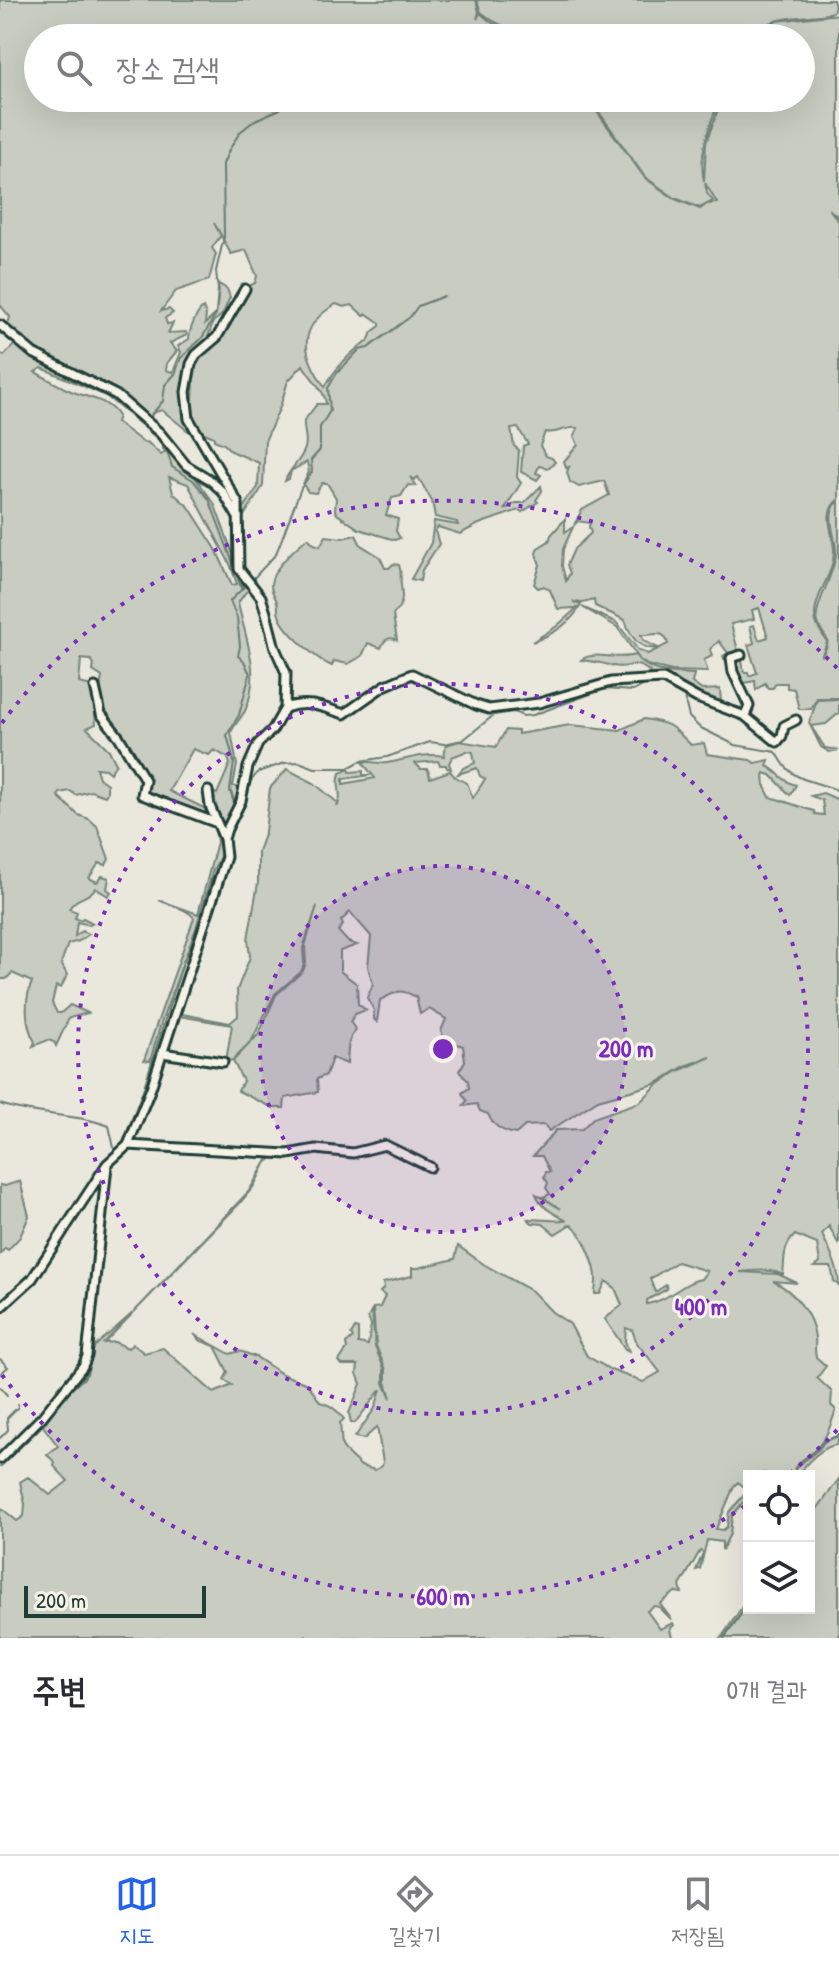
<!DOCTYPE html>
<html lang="ko">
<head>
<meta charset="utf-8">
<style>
	:root { --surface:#fff; --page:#f2f2f3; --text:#2b2b33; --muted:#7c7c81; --line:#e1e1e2; --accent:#2563eb }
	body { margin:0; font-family:"Patrick Hand","Poor Story",sans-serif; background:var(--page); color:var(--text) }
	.controls { position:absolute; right:24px; bottom:24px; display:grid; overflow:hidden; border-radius:0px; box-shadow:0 8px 32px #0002 }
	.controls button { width:72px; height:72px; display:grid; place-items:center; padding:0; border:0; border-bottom:2px solid var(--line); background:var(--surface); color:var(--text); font:40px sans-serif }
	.scale { position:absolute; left:24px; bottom:20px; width:182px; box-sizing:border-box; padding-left:8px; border:4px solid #1f3d34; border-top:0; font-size:22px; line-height:28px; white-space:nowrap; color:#1f3d34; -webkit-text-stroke:6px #f7f3e8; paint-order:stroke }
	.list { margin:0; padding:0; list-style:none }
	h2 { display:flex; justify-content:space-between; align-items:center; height:104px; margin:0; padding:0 32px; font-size:34px }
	h2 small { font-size:26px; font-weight:400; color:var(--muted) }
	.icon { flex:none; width:44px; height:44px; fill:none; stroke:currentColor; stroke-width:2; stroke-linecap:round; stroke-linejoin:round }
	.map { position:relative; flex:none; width:839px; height:1638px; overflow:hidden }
	.search { position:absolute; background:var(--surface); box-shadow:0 8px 32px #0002; left:24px; right:24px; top:24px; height:88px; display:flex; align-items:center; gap:20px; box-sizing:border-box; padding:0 28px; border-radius:44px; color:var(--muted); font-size:30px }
	.sheet { height:216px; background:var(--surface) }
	nav { display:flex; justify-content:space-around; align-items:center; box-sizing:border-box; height:112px; border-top:2px solid var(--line); background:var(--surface); font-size:22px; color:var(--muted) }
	nav a { display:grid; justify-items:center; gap:4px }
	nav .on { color:var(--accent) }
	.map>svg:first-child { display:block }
	.green { fill:#c8ccc1; stroke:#74847a; stroke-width:2; fill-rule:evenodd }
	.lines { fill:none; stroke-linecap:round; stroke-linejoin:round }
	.stream { stroke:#6a7c72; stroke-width:2 }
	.street-casing { stroke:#1f3d34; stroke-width:13 }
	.street { stroke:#f7f3e8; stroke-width:7 }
	.ring { fill:none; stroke:#7b2cbf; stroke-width:4; stroke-dasharray:4 8 }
	.centre { fill:#7b2cbf; stroke:#f7f3e8; stroke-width:4 }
	.ring-label { font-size:24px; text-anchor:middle; font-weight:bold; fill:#7b2cbf; stroke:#f7f3e8; stroke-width:6; stroke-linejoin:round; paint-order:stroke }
</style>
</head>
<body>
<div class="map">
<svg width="839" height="1638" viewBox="0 0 839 1638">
	<rect width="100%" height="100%" fill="#eae8dd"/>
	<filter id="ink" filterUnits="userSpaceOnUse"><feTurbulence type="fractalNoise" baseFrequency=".0125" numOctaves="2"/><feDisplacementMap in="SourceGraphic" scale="16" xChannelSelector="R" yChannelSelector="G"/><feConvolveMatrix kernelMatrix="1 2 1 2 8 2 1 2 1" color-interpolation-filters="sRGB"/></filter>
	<g filter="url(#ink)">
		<path class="green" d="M0 0H476L479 12 477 19 480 13 492 23 525 38H470L469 32 468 38H38V98H587L645 178 675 199 700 209 707 204 717 203 705 183 707 193 713 201 700 208 675 198 645 177 589 98H720C710 123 698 154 704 181L706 143 722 98H801V38H754L756 34 777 21 839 14V218L829 209 839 222V499C820 513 835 534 834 553 833 575 816 593 815 613 814 625 822 633 827 642L821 657C836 634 821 640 817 619 815 605 834 574 836 554 837 536 823 514 839 501V698H817L811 709H799L794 689 787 688V683H776L773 688H768L765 683 756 690 755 681 739 684 732 659 741 656 744 672H748L749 676 757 673 748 645 754 643 750 626 754 625 759 640 768 637 759 608 752 610 754 619 731 624 739 654 724 659 723 656 728 653 719 641 710 649 712 656 704 660 708 672 672 671 647 665 640 660 617 627 582 607 616 622 639 651 648 654 668 644C664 628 653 636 641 635L644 641 658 648C639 651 630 636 625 620L595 606 594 600 583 603 573 602 581 605C571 623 552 635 532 642L557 626 577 608 558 609 550 590 544 586 538 588 534 584 540 565 536 553 538 548 549 541 551 535 565 519V532L573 527 563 549 562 566 566 581 570 573 567 565 574 549 591 533 589 527 590 523 578 521 574 525 582 510 609 495 604 481 579 487 570 482 567 472 569 467 566 468 564 461 578 445 574 436 578 428C566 426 556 435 545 432L540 446 546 456 552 458 555 462 548 468 539 466 536 473 541 475 537 480 521 472 523 446 528 444 518 428 511 429 514 446 519 450 517 477 521 483 504 510 516 503H524L541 486 542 491 536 500 538 502 522 512 519 510 479 524 460 534 438 527 435 531 439 544 422 570 420 581 411 579 431 543 434 521 458 525 457 522 435 517 432 501 418 477 414 480 410 477 416 486 408 485 401 496 392 498 386 515 398 519 396 531 400 538 395 540 359 529 337 514 335 510 336 498 327 483H322L316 493 308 492 303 484 309 472 307 462 291 471 289 479 285 481C289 468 301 462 305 448 308 439 303 431 304 421L317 404H326C325 390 310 378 303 365L288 381 280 407 265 441 263 486 240 522V514L258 487 259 463 231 451 224 444 214 440V437L197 430 187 409 193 399 194 384 189 380 197 355 217 337 247 287 255 283 257 276 246 250 231 254 214 223 221 235 212 248 216 254 209 280 176 291 161 311 169 309 173 313 165 318 167 324 173 323 168 333 186 332 187 335 170 343 177 351 167 363 166 370 173 372 181 352 178 346 189 339C189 331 196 313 203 308L206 315 205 324 216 314 219 289 217 283 227 289 230 297 223 314 213 322 208 337 189 359 184 402 188 422 194 430 188 431 162 410 152 413 149 423 117 394 84 381 41 357 0 325V321L8 324 10 317 0 305ZM336 304 344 307 352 305 364 316 367 314 380 323V326L372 332 368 342C353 348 332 373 325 387 301 353 297 327 336 304Z
			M477 0H833L835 6 833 12 826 14C801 19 768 13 752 38H529L493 21 481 12Z
			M0 327C11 336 22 347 35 355 74 378 132 394 155 435L153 429C178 452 237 496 237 531 230 508 220 489 197 480L214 503 233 554 248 582 243 586 233 564 241 588 250 583 253 587 245 593 238 603C245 638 262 673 245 711 241 718 235 724 231 732L237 765 233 786 240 788 237 807 230 790 236 810 225 827 217 822 209 791 217 794 230 764 228 758 214 750 209 755 193 749 169 791 204 808 212 821 145 794 147 786C128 754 92 716 102 677L93 671 94 664 91 660 81 659 79 683 92 686 96 724 87 728 109 750 116 764 110 773 105 769 96 768 99 778 107 784V793L105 796 91 791 76 795 70 791 60 793 58 796 78 815 89 819 97 826 109 859 106 865 99 863 89 878 97 882 102 876 109 878 107 889 111 892 108 896 95 888C89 899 76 896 69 909L77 912 75 918 80 920 83 918 93 923 90 925 77 922 75 936 82 931 89 934 79 941 68 944 61 963 67 975 61 988 56 986 52 1003 57 1013H61L70 1005 88 1013 69 1018 56 1046 54 1042 48 1040 33 1046 35 1042C25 1025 24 1000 32 982L12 973 6 979H0V353L4 356 15 344 0 333ZM42 368 106 396 158 439 165 452 161 455 147 442 144 443 116 422 118 416C107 399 89 398 71 391 59 386 47 378 35 372ZM169 477 188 484 230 564 237 584 232 585 216 549 189 507 173 493Z
			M356 535 361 545 380 557 385 568H389L393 564 399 565C402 573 400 577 401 585 403 599 403 604 393 615L397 640C388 635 384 641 381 648L368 643 362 656 348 664 334 661 332 666C317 660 283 630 279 615 277 611 279 606 277 602 274 593 269 590 272 579 276 566 297 546 308 538L314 544 320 546 326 536 342 538Z
			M635 655C648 674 673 673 694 674L692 683 702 690 720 689 721 702 748 710 746 712H734L679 686 648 679 650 672C633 658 629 670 613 666 602 663 592 661 581 660 593 650 618 661 635 655Z
			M839 699V713L826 724 811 726 825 748 839 750 829 752 821 747 809 723 817 700Z
			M644 719C674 724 671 726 691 745L704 743 707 754 750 760 755 763 769 760 767 766C779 772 783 782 796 785L790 795 771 775 764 773 765 787 770 797C786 801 798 807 814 811L815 814 824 815 822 800 811 796 823 793 839 800V1245L829 1226 822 1234C829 1251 839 1266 839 1286L834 1281 831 1267H814L820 1263 817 1244 795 1235C782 1248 785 1259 783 1275 770 1268 753 1271 740 1272L778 1274 797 1283 773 1281C794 1291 812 1314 815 1337 816 1344 814 1350 816 1357L826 1366 817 1378 832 1392 831 1405 836 1410C830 1426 827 1439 814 1451 807 1458 799 1460 794 1469L819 1449 825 1441 839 1436 837 1445C824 1445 804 1464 798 1476H769L765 1473 749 1476 748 1490 738 1482 734 1486 716 1529 723 1530 727 1527 729 1512 747 1492 749 1495 732 1516 730 1534 722 1550V1542L707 1540 700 1569 696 1570 703 1553 700 1551 680 1586 682 1593 675 1592 660 1604 672 1620 659 1607 654 1606 647 1611 660 1629 673 1623 674 1625 670 1629 672 1638H305L306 1635 304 1638H0V1507L17 1521 24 1516 25 1504 20 1482 28 1477 50 1495 68 1481 54 1466 55 1462 47 1455 58 1446 43 1426 61 1400 87 1374 94 1347 135 1311 249 1191 270 1155 274 1157 265 1164 254 1186 240 1203 104 1343 115 1342 128 1348 133 1344 144 1353 163 1348 214 1393 232 1385 224 1380 228 1372 215 1346 201 1341 194 1334 230 1354 240 1351 256 1357 282 1374 308 1384 320 1402C331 1405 337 1410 344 1419L340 1423 342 1446 349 1455 361 1466 375 1470 382 1466 383 1462 377 1427 364 1439 355 1437 375 1408 381 1389 355 1423H351L349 1413 361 1384 357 1373 358 1365H342L339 1361 347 1349 346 1344 353 1338 351 1335 355 1328 358 1329V1343L368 1345 371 1325 368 1318 372 1310 375 1347 384 1368V1383L391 1398 386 1382V1370L376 1346 373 1308 380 1307 385 1296 380 1292 384 1288 383 1283 412 1276V1268H418L455 1259 458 1246 485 1265 532 1291 552 1312 570 1324 587 1356 611 1370 643 1382 660 1372 637 1343 632 1330 626 1328 625 1341 629 1351 625 1349 605 1319 622 1305 615 1288 606 1281 600 1294H595C595 1289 596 1285 596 1281 597 1266 583 1233 571 1224L555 1234 543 1224 532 1223 528 1219 567 1221C555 1214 541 1208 536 1194L561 1209 543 1197 550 1194 546 1188 548 1183 544 1177 546 1172H550L542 1156H533L556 1130 582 1129 593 1118 640 1102 656 1086 676 1072 711 1057 685 1066 655 1084 598 1100 549 1131 544 1125 525 1126 516 1134C503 1132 493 1127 488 1114L480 1111 477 1104 463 1106 467 1101 462 1093 469 1088 468 1081 459 1071 465 1061 463 1046 452 1042 446 1043 441 1031 446 1019 429 1009 420 1014 416 997C396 986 396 994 380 1000L377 1022 374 1019V1010L367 998 373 984 368 967 371 936 350 912 341 921 343 925 338 931 348 942 357 945 340 951V971L357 984 358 1004 366 1010 355 1014 350 1022 356 1030C347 1039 348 1051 347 1064L332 1058 326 1075 317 1079 318 1092 285 1098 284 1108H273L238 1091 243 1081 233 1061 259 1034 276 995 303 971 306 963 305 946 317 906 303 948 304 964 301 972 275 994 252 1040 233 1060 226 1061 232 1025 179 1016 166 1047 174 1052 165 1050 176 1013 230 1023 238 1016 237 990 250 957 248 939 258 883V851L265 832 270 788 287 769 314 783 338 803 337 807C344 795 335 785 340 773L349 769 350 772 363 771V775H371L343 779V784L375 778 362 762C371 761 380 764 387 763 408 760 423 752 444 756L446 745 459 741 496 747 506 730 518 731V734L570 725 620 730ZM467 751 473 752 475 763 463 768 458 774 477 768 480 776 485 779 473 798 467 783 455 777 450 771 430 778 428 769H421L415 763 438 761 440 765H446L447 768 451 769 449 763 452 757ZM677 1262 707 1271 701 1279C682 1282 669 1301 647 1304V1300L667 1289 666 1285 655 1292 650 1279Z
			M215 827 221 842V855L213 870 196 928 162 1020 150 1061 144 1060 194 918C186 907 171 907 159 900L198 914 217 842Z
			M20 1181 29 1216 20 1237 8 1250 5 1248 0 1254V1185L5 1186Z
			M839 1479V1638H725L747 1605 724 1637 721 1638 749 1597V1608H809V1520Z"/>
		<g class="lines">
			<path class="stream" d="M315 38 327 24
				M150 422 152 414 163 401 165 385 175 374 181 358 202 338 216 314 218 289 216 271 224 237 223 164 229 150 240 132 255 120 280 109 291 98
				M154 431 168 454 172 467 193 480 209 499 242 587
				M251 581 276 554 301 488 312 472 311 460 320 450V427L330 411 328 388 337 373 359 350 368 348 410 317 418 306 444 296
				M683 693 689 717 699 727 735 745 776 752C780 757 783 765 788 769 800 782 823 783 839 791
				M248 785 258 772 285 763 299 762 315 768H348L361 761 387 757 430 742 444 744 463 740 494 715 514 712 523 716 533 715 604 689 633 691 648 683
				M236 807 230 791 234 762 227 735 239 715 250 674 244 661 238 656 240 646 237 618 230 601 246 585
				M227 840 244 803
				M0 1104C35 1116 74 1113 109 1126L115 1152
				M121 1148 144 1087 183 962 198 929 211 882 222 856
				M107 1201 112 1164
				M99 1272 102 1247
				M94 1323 97 1290
				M0 1359 8 1367 0 1374
				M0 1387 7 1395
				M0 1438 8 1430 7 1418 18 1407V1404
				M0 1467 41 1427 63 1397 84 1378 90 1358
				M793 1476C796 1459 814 1456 822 1442L839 1435
				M724 1638 749 1603"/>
			<g class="street-casing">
				<path id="street" d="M0 325 33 353 116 395 160 433 186 465 209 479 223 492 237 516
					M95 687 101 714 119 737 145 780 142 795 217 823
					M285 708C307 700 323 707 344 714L384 686 412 674 476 705 489 709 539 703 611 682 663 679 697 698 745 716 749 706 733 672 731 658 741 655
					M745 716 777 742 782 736 784 726 796 720
					M208 791 210 806 224 839
					M162 1053 223 1062
					M128 1145 288 1154 316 1149 353 1153 385 1145 430 1167
					M0 1308 32 1279 107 1164 128 1145 151 1088 213 898 226 857 224 839 227 829 241 801 248 767 258 744 273 729 285 708 286 673 275 648 266 613 261 597 239 569 238 503 189 419 186 392 191 364 196 355 217 337 245 289
					M0 1459 42 1417 83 1366 87 1356 107 1166"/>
			</g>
			<use href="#street" class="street"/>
		</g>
	</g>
	<circle cx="443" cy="1049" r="183" fill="#7b2cbf" fill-opacity=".12"/>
	<g class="ring">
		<circle cx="443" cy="1049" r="183"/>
		<circle cx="443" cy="1049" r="365"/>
		<path d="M837 1430A548 548 0 0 1 788 1475M745 1506A548 548 0 0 1 2 1375M2 723A548 548 0 0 1 837 668"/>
	</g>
	<circle cx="443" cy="1049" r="12" class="centre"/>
	<g class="ring-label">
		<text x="626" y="1057">200 m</text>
		<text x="701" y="1315">400 m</text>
		<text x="443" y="1605">600 m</text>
	</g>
</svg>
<div class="controls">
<button><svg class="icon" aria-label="locate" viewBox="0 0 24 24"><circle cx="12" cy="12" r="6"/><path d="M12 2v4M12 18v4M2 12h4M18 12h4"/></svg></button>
<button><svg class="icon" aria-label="layers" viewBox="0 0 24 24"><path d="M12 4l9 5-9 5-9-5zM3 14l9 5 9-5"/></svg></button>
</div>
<div class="scale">200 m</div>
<div class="search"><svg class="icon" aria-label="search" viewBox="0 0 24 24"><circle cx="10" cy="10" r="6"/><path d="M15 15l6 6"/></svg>장소 검색</div>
</div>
<section class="sheet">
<h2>주변<small>0개 결과</small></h2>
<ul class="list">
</ul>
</section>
<nav>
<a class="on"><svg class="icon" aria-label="map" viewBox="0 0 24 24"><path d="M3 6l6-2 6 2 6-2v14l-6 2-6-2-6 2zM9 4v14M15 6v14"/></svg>지도</a>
<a><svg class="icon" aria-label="directions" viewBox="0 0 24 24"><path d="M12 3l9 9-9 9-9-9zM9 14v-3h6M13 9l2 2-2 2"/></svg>길찾기</a>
<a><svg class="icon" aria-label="saved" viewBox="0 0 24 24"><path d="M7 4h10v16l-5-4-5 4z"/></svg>저장됨</a>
</nav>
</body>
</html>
